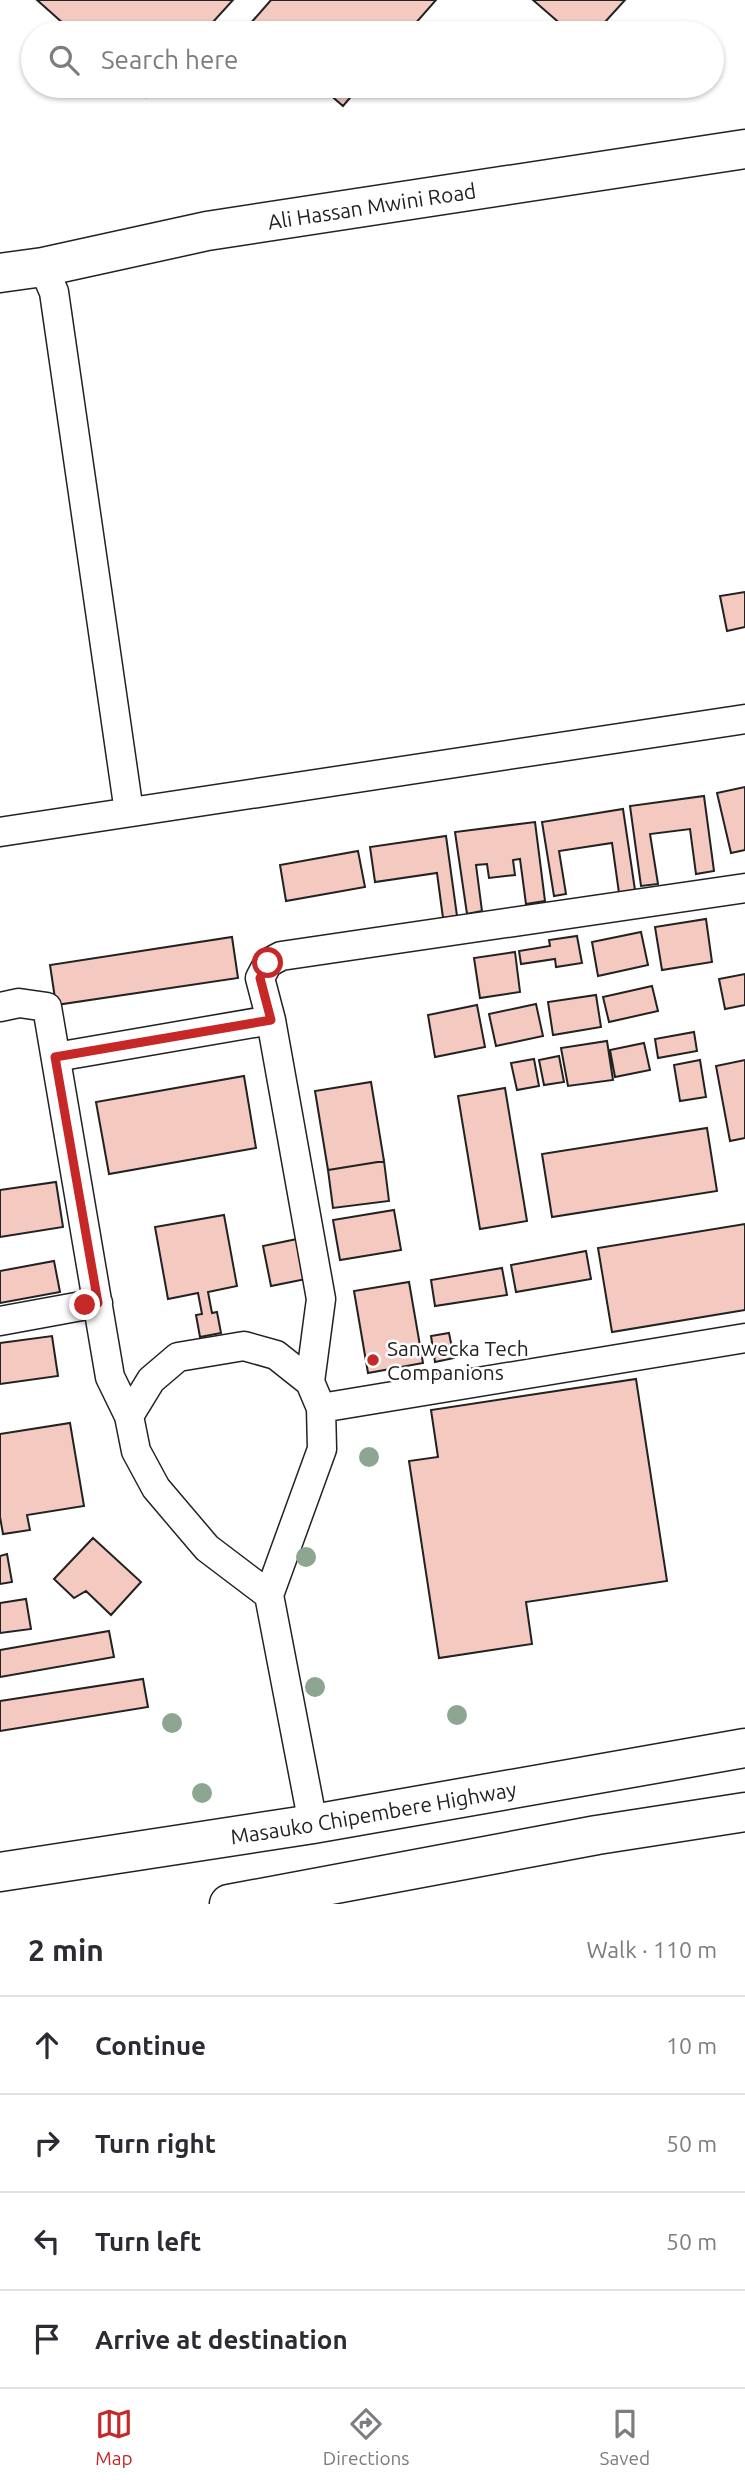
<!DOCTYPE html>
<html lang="en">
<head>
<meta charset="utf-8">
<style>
	:root { --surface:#fff; --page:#f7f7f7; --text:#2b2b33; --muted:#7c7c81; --line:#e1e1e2; --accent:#c62828 }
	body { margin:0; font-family:Ubuntu,sans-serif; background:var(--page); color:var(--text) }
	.stop { position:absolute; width:21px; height:21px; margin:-16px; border:5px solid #c62828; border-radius:50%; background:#fff }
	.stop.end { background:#c62828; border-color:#fff; box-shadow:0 2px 7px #0008 }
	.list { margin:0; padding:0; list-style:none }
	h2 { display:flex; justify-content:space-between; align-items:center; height:91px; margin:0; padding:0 28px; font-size:30px }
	h2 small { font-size:23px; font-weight:400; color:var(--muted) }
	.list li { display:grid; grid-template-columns:46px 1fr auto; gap:21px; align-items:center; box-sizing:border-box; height:98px; padding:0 28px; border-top:2px solid var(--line) }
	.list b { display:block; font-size:26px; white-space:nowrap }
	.list em { font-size:23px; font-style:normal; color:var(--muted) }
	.icon { flex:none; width:38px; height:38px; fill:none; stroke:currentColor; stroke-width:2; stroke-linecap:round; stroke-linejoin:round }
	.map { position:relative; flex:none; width:745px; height:1904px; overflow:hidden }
	.search { position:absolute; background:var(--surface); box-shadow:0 2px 5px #0004; left:21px; right:21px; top:21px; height:77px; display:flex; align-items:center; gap:18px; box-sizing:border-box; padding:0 24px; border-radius:38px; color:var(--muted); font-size:26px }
	.sheet { height:483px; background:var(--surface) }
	nav { display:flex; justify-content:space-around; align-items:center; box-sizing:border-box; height:98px; border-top:2px solid var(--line); background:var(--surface); font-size:19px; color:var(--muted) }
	nav a { display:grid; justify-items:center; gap:4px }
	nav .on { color:var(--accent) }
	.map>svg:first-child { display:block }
	.building { fill:#f3c9c0; stroke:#222; stroke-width:2 }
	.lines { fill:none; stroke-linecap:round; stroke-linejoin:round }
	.minor-casing { stroke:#222; stroke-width:31 }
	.secondary-casing { stroke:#222; stroke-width:41 }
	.trunk-casing { stroke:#222; stroke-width:41 }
	.minor { stroke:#fff; stroke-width:28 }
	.secondary { stroke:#fff; stroke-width:38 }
	.trunk { stroke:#fff; stroke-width:38 }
	.tree { fill:#8da692 }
	.route { stroke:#c62828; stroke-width:9 }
	.poi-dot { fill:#c62828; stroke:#fff; stroke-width:2.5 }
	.labels { text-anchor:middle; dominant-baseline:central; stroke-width:5; stroke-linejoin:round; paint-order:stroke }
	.street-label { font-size:21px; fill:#222; stroke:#fff }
	.poi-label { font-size:21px; fill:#222; stroke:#fff; text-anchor:start }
</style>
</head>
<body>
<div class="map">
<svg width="745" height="1904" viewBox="0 0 745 1904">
	<rect width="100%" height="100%" fill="#fff"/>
	<path class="building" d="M37 0H233L203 33H74Z
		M271 0H436L407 33H260L250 24Z
		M533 0H625L595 33H571Z
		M134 86H156L146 97Z
		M320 86H360L343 106Z
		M745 592V627L727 631 720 596Z
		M745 787V850L731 853 717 793Z
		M704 796 714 871 696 874 690 829 650 834 658 884 641 886 630 806Z
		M623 809 635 890 619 893 612 843 559 851 566 894 554 896 542 822Z
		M535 822 545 901 526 904 520 859 513 860 515 875 489 878 487 864 476 865 482 911 467 914 455 832Z
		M446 836 457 916 443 918 437 873 375 882 370 847Z
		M358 851 365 887 286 901 280 865Z
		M706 919 712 962 662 970 655 927Z
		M641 932 648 965 598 976 592 942Z
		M577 936 582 963 556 967 555 959 521 964 519 951 550 946 549 940Z
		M232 937 238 978 56 1005 50 965Z
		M515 952 520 992 480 998 474 958Z
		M745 974V1005L725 1009 719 979Z
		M652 986 658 1011 609 1022 603 997Z
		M596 995 601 1027 553 1035 548 1002Z
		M536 1004 543 1036 496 1046 489 1014Z
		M477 1005 485 1047 435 1057 428 1015Z
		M694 1032 697 1051 658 1058 655 1039Z
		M607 1041 613 1080 568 1086 561 1048Z
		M644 1043 650 1070 615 1077 610 1050Z
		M559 1056 564 1082 544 1085 539 1060Z
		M534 1059 539 1086 517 1090 511 1063Z
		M700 1060 706 1097 680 1101 674 1065Z
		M745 1060V1138L730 1141 716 1066Z
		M244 1076 256 1148 109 1174 96 1102Z
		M371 1082 384 1161 328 1170 315 1091Z
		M505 1088 527 1221 480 1229 458 1096Z
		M707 1128 717 1191 552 1217 542 1154Z
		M384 1161 389 1201 333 1208 328 1170Z
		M56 1182 63 1227 0 1237V1190Z
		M394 1210 401 1250 340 1260 333 1220Z
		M224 1215 237 1286 208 1292 212 1313 217 1312 221 1333 200 1337 196 1315 202 1314 198 1293 168 1299 155 1227Z
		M745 1224V1310L612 1332 598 1248Z
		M297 1239 306 1279 271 1286 263 1246Z
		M586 1251 591 1279 516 1292 511 1265Z
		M54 1261 60 1292 0 1303V1271Z
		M502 1268 507 1295 435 1306 431 1280Z
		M409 1282 423 1363 368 1373 354 1291Z
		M449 1333 454 1358 435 1362 431 1336Z
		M52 1336 58 1376 0 1384V1343Z
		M636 1379 667 1581 526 1602 532 1644 439 1658 409 1461 438 1457 431 1410Z
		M70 1423 84 1506 27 1515 30 1530 3 1534 0 1517V1434Z
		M93 1538 141 1582 111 1615 86 1591 74 1598 54 1579Z
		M7 1554 12 1582 0 1584V1556Z
		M26 1599 31 1629 0 1633V1603Z
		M109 1631 114 1657 0 1677V1650Z
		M143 1679 148 1707 0 1731V1701Z"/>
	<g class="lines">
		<g class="minor-casing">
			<path id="minor" d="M43 267 54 292 129 812
				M0 832 745 719
				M0 1007 19 1003 47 1007 110 1377 129 1416
				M56 1057 271 1020
				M0 1321 98 1303
				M310 1382 321 1299 271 1020 260 978 268 963 281 956 745 888
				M321 1408 745 1338
				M269 1595 207 1548 156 1488 136 1451 129 1416 151 1380 178 1357 244 1346 276 1355 310 1382 321 1408 322 1449 269 1595 313 1824"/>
		</g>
		<g class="secondary-casing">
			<g id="secondary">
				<path id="s1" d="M0 273 43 267 207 231 745 149"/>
			</g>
		</g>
		<g class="trunk-casing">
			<g id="trunk">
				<path id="s2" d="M0 1872 313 1824 745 1748"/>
				<path d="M229 1904 597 1835 745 1812"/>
			</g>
		</g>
		<use href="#minor" class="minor"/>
		<use href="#secondary" class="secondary"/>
		<use href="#trunk" class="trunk"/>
	</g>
	<g class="tree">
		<circle cx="369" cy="1457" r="10"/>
		<circle cx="306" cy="1557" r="10"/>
		<circle cx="315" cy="1687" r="10"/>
		<circle cx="457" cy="1715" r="10"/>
		<circle cx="172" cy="1723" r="10"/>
		<circle cx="202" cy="1793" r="10"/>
	</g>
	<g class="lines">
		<path class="route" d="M85 1305 98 1303 55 1057 271 1020 260 978 268 963"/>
	</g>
	<circle class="poi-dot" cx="373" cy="1360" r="7"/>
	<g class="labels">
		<g class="street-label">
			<text stroke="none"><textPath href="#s1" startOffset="378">Ali Hassan Mwini Road</textPath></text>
			<text stroke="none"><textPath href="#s2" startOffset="378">Masauko Chipembere Highway</textPath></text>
		</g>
		<g class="poi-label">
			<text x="387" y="1348">Sanwecka Tech<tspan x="387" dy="24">Companions</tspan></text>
		</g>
	</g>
</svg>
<div class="stop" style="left:268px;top:963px"></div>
<div class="stop end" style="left:85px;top:1305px"></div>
<div class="search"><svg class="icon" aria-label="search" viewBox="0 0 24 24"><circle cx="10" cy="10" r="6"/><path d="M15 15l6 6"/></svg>Search here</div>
</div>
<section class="sheet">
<h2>2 min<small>Walk · 110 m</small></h2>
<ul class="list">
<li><svg class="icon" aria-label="ahead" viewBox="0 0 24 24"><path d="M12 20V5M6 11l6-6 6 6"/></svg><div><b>Continue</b></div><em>10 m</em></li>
<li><svg class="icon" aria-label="right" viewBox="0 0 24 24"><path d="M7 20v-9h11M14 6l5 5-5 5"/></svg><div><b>Turn right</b></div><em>50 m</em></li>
<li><svg class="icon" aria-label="left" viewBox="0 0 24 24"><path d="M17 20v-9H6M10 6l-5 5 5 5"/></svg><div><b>Turn left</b></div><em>50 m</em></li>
<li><svg class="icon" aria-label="arrive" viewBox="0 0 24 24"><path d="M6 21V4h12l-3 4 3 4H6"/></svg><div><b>Arrive at destination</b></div></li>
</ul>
</section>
<nav>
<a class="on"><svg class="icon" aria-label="map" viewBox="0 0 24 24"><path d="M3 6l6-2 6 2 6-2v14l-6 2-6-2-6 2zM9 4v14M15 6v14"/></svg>Map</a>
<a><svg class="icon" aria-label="directions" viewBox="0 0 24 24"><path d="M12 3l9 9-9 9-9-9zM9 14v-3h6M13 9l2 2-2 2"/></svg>Directions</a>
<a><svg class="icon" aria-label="saved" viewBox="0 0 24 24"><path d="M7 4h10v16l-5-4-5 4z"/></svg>Saved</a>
</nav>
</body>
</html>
